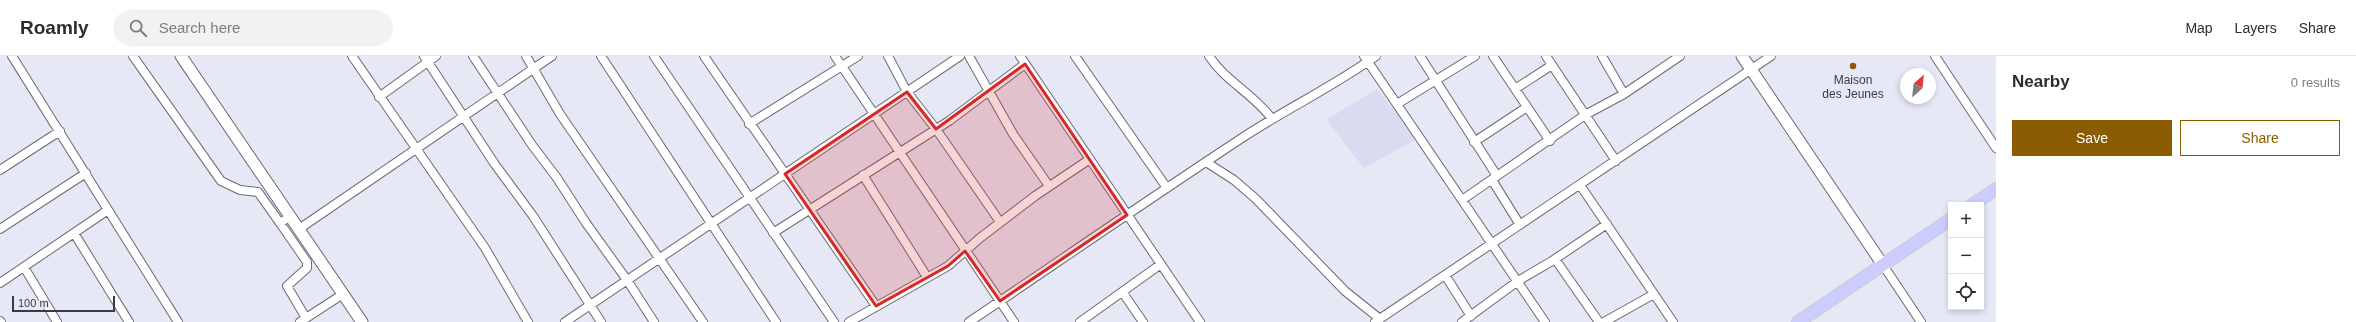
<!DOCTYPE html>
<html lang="en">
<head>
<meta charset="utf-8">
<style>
	:root { --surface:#fff; --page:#f2f2f3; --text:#2b2b33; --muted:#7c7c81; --line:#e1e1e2; --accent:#8b5c02 }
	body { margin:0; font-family:Arial,sans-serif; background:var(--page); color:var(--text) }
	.controls { position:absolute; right:12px; bottom:12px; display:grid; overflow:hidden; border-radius:0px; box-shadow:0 2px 6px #0003 }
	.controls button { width:36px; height:36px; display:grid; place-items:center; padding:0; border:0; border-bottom:1px solid var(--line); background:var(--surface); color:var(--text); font:20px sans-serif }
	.compass { position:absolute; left:1900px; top:12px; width:36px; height:36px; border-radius:50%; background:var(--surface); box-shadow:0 2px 6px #0003; rotate:27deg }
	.scale { position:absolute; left:12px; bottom:10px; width:103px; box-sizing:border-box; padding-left:4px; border:2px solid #3a3b40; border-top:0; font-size:11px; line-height:14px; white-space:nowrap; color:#3a3b40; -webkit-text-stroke:3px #e6e8f6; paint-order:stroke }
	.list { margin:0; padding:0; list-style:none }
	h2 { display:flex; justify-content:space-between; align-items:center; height:52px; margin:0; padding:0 16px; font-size:17px }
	h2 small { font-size:13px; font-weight:400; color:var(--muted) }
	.actions { display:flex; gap:8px; padding:12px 16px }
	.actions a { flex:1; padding:9px 0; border:1px solid var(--accent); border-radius:0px; text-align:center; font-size:14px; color:var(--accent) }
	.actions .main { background:var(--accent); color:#fff }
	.icon { flex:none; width:22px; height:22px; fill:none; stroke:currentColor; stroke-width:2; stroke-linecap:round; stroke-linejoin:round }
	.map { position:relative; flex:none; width:1996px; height:266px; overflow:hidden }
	header { display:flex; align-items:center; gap:24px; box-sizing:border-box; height:56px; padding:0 20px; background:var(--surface); border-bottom:1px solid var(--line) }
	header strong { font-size:19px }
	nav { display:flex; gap:22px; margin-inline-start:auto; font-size:14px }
	.search { width:280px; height:36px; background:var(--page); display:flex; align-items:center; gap:10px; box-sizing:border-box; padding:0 14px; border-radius:22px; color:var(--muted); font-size:15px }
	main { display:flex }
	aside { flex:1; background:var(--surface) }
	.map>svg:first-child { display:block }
	.built { fill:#d9dcf1 }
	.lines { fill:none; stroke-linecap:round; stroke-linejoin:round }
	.street-casing { stroke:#6a6b77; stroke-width:10 }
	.secondary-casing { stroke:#6a6b77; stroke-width:13 }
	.primary-casing { stroke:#cccccd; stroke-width:14 }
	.street { stroke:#fff; stroke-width:8 }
	.secondary { stroke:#fff; stroke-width:11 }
	.primary { stroke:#cacdfd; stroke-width:12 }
	.marked { fill:#d62828; fill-opacity:0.2; stroke:#d62828; stroke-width:3; stroke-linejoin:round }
	.poi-dot { fill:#8b5c02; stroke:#e6e8f6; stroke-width:1.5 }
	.labels { text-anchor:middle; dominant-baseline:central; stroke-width:3; stroke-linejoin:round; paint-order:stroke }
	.poi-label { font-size:12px; fill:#3a3b40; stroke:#e6e8f6 }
</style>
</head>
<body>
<header>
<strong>Roamly</strong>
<div class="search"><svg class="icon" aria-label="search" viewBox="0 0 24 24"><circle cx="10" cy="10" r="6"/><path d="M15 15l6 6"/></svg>Search here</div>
<nav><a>Map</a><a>Layers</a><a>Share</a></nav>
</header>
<main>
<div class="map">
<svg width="1996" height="266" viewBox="0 0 1996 266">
	<rect width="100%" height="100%" fill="#e6e8f6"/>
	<path class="built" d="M1377 33 1417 83 1364 112 1326 64Z"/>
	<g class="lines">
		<g class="street-casing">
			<path id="street" d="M12 0 178 266
				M133 0 221 125 240 134 258 136 280 167 291 160
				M352 0 485 192 528 266
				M424 0 494 107 533 160 601 266
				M473 0 532 89 557 122 586 167 627 224 654 266
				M526 0 560 58 703 266
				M601 0 776 266
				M654 0 834 266
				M704 0 876 250
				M835 0 1014 266
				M888 0 907 36 936 73 1000 166
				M969 0 1013 78 1049 130
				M1020 0 1200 266
				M1075 0 1167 132
				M1209 0C1226 26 1254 38 1272 63
				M1364 0 1545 266
				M1420 0 1497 120
				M1493 0 1550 85
				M1546 0 1616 105
				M1602 0 1624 38
				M1935 0 1996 92
				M1515 33 1552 9
				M379 41 436 0
				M1397 48 1475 0
				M749 68 858 0
				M1474 86 1527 51
				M1206 106 1234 124 1256 143 1345 235 1380 263
				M0 114 60 75
				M863 119 927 221
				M1492 124 1520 169
				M1580 129 1673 266
				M1462 144 1585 59 1624 38 1680 0
				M280 167 307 206V212L287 230 306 262
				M0 173 86 117
				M299 173 552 0
				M74 177 129 266
				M773 177 949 65 1025 8
				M1555 203 1599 266
				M1883 209 1921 266
				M24 211 57 266
				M1445 219 1471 260
				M0 227 108 154
				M1123 237 1143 266
				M0 265 1 266
				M300 266 343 238
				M565 266 960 0
				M849 266 948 210 980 182 1035 140 1090 103
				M969 266C1061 204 1152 141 1245 80 1288 52 1334 30 1376 0
				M1080 266 1161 208
				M1375 266 1771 0
				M1462 266 1518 225 1552 205 1607 168
				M1604 266 1654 238"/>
		</g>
		<g class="secondary-casing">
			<path id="secondary" d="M181 0 362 266
				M1742 0 1883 209"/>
		</g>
		<g class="primary-casing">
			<path id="primary" d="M1972 149 1996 133
				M1798 266 1951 163"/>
		</g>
		<use href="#street" class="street"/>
		<use href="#secondary" class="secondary"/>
		<use href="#primary" class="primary"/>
	</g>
	<path class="marked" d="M1025 8 1127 159 1000 245 965 195 948 210 876 250 785 118 907 36 936 73Z"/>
	<circle class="poi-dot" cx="1853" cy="10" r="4"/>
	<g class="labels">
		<g class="poi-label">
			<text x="1853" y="24">Maison<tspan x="1853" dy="14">des Jeunes</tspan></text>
		</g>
	</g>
</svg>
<div class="controls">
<button>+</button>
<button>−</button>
<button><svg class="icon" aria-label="locate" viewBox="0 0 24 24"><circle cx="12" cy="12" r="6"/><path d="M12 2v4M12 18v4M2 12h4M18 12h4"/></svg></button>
</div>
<svg class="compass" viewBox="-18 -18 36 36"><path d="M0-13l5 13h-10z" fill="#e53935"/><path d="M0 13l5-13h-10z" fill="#7c7c81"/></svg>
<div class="scale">100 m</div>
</div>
<aside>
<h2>Nearby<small>0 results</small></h2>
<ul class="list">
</ul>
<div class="actions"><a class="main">Save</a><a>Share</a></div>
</aside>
</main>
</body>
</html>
